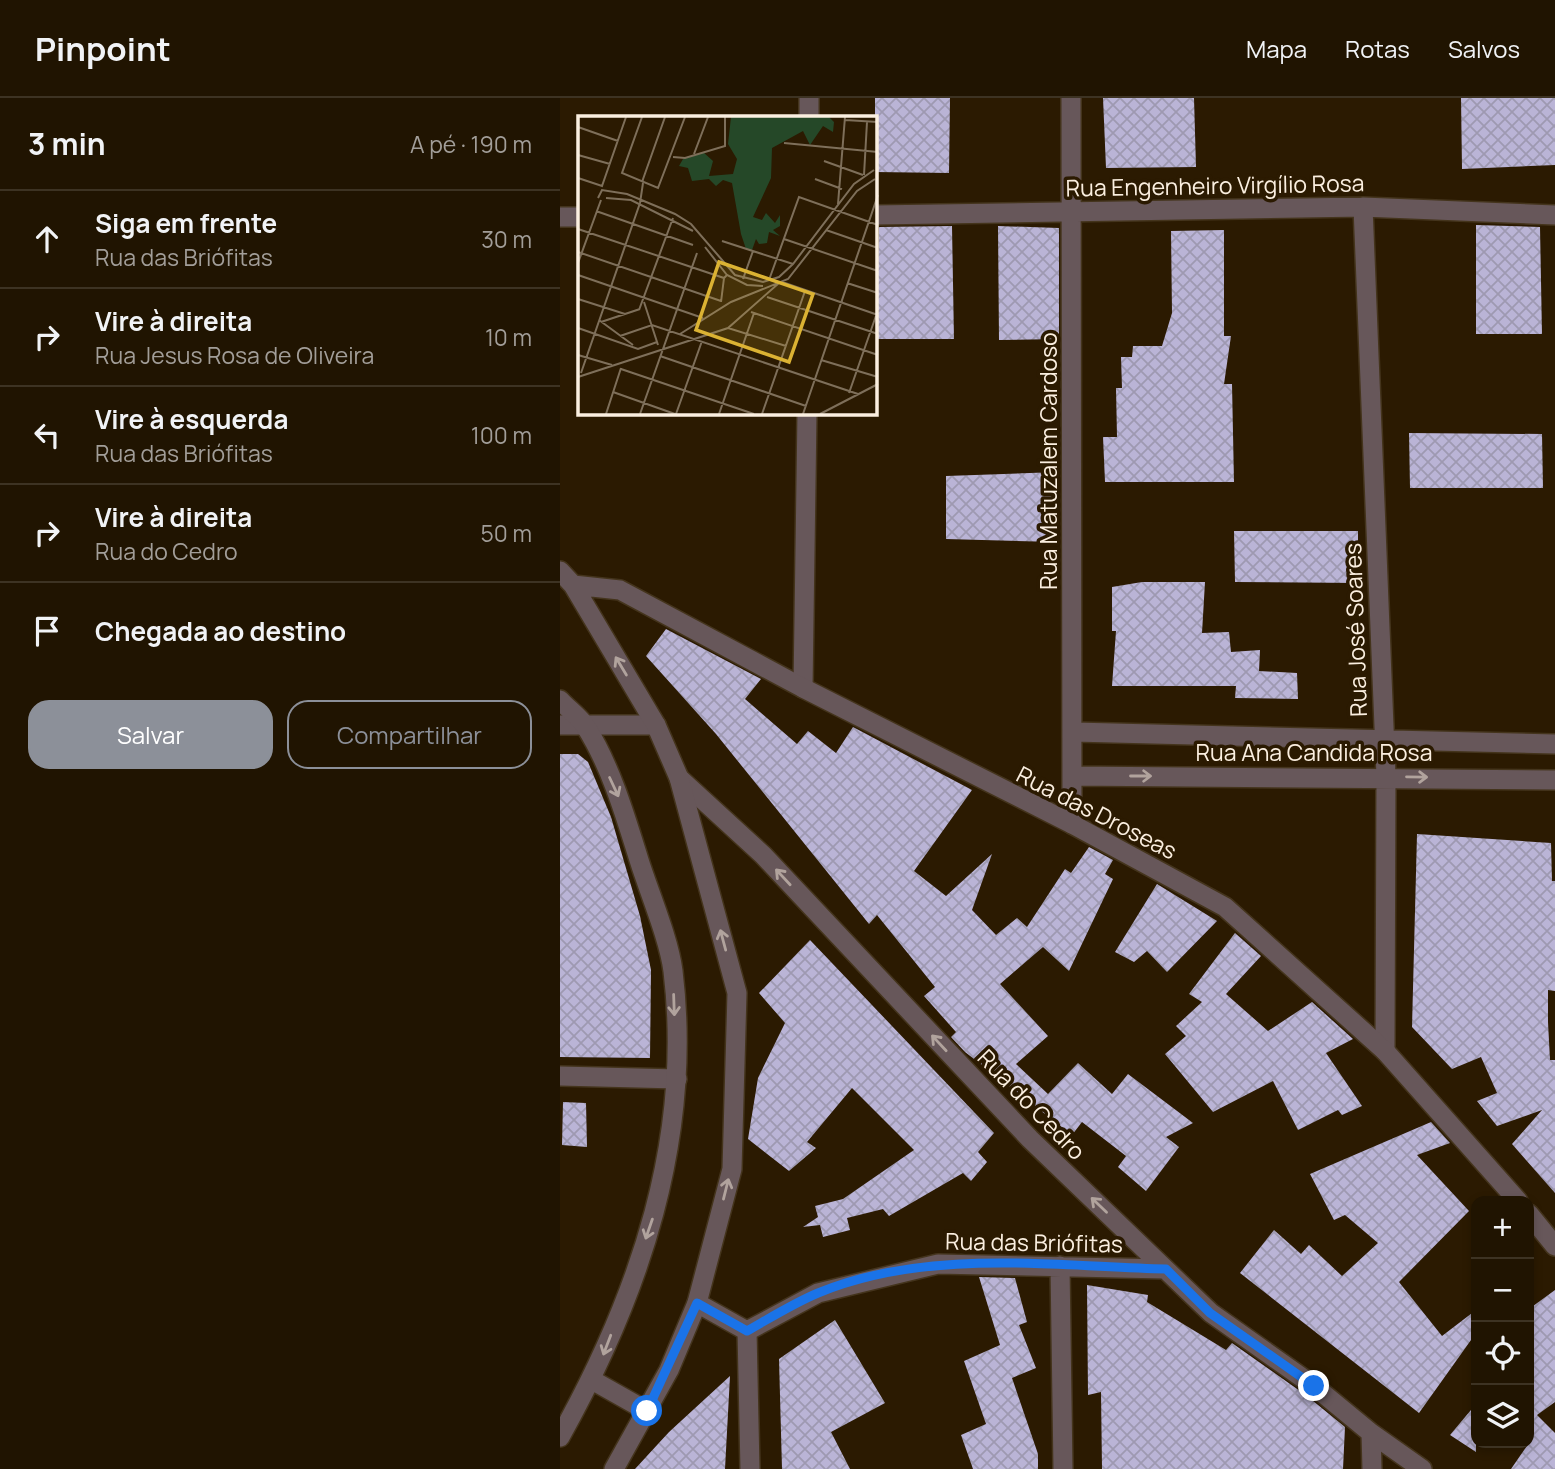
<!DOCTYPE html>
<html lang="pt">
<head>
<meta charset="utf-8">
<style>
	:root { --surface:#201401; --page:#2d2110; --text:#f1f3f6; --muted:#a29e99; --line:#3d3323; --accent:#8c9099 }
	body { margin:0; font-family:Manrope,sans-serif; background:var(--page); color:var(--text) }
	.controls { position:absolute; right:21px; bottom:21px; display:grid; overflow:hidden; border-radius:14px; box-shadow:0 4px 10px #0003 }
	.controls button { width:63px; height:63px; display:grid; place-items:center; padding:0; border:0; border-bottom:2px solid var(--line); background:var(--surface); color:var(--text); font:35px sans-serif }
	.stop { position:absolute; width:21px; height:21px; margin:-16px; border:5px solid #1a73e8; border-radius:50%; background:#fff }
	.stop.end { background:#1a73e8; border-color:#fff; box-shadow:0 2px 7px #0008 }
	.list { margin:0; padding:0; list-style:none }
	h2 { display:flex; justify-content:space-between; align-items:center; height:91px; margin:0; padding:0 28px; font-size:30px }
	h2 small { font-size:23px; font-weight:400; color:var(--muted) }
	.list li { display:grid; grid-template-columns:46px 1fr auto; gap:21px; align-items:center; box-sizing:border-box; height:98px; padding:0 28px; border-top:2px solid var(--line) }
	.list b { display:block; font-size:26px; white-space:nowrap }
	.list p { margin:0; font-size:23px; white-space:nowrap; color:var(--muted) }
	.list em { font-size:23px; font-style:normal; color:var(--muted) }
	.actions { display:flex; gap:14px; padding:21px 28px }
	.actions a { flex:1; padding:16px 0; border:2px solid var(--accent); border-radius:21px; text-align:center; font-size:24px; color:var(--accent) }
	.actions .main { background:var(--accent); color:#fff }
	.icon { flex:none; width:38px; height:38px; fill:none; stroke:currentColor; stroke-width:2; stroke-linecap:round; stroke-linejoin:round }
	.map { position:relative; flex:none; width:995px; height:1371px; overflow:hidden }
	header { display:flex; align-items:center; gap:42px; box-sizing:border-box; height:98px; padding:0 35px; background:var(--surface); border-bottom:2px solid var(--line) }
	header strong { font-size:33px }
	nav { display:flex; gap:38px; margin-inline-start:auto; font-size:24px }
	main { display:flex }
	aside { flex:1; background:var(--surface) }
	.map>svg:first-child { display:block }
	.building { fill:url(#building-cross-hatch) }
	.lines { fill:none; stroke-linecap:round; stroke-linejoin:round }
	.minor-casing { stroke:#44341c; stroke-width:22 }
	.tertiary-casing { stroke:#44341c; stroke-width:22 }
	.minor { stroke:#67575a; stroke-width:19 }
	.tertiary { stroke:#67575a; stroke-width:19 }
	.oneway { stroke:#b1a39d }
	.route { stroke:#1a73e8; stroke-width:9 }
	.labels { text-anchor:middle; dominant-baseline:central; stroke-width:7; stroke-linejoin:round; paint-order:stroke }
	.street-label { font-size:23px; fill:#fbefe0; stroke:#2b1a01 }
	.inset-road { fill:none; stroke:#7e6f5a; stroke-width:2 }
	.view { fill:#dbb233; fill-opacity:0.15; stroke:#dbb233; stroke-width:3.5 }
	.inset-edge { fill:none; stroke:#fbefe0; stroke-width:3.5 }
</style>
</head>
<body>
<header>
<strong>Pinpoint</strong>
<nav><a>Mapa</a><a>Rotas</a><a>Salvos</a></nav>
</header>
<main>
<aside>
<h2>3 min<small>A pé · 190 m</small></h2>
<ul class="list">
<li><svg class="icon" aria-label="ahead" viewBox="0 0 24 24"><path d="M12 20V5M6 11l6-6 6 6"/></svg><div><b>Siga em frente</b><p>Rua das Briófitas</p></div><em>30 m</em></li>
<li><svg class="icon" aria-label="right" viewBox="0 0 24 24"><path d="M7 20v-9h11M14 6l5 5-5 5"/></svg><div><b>Vire à direita</b><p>Rua Jesus Rosa de Oliveira</p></div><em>10 m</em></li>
<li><svg class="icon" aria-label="left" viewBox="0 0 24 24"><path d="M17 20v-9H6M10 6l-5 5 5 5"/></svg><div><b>Vire à esquerda</b><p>Rua das Briófitas</p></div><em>100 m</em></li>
<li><svg class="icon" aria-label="right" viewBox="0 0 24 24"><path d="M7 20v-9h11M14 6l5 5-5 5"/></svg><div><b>Vire à direita</b><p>Rua do Cedro</p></div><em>50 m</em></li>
<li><svg class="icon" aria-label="arrive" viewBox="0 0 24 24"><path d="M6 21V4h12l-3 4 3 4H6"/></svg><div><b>Chegada ao destino</b></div></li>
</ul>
<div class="actions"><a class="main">Salvar</a><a>Compartilhar</a></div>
</aside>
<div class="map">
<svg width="995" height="1371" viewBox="0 0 995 1371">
	<defs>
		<pattern id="building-cross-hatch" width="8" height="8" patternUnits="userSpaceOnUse" patternTransform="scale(1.75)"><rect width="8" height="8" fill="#bab4d6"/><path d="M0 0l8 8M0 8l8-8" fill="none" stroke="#9e99b1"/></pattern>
	</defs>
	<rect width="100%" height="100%" fill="#2b1a01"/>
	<path class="building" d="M315 0H390L389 75 315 74Z
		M543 0H634L636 69 546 70Z
		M901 0H995V67L902 71Z
		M916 127 980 129 982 236H916Z
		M392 128 394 241H316L319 129Z
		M438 128 499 130V241L439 242Z
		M664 132V238H671L664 286H672L674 384H545L543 339H557L556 290H562L561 259H572L573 248H602L612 215 611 133Z
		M849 335 982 336 983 390H850Z
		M498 374 497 444 386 441V378Z
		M674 433H798V485L675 484Z
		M582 484H645L642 535 669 534 671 554 700 552 699 573 737 575 738 601 675 600 676 588H552L556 533H552V489Z
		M106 531 201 581 185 601 237 646 248 633 276 655 293 629 412 692 354 773 386 798 432 756 412 812 436 837 457 820 467 829 505 771 511 775 529 749 553 762 545 776 553 781 509 873 483 849 440 886 488 938 456 966 488 996 518 965 552 996 568 976 633 1025 606 1039 619 1049 586 1093 558 1069 566 1058 522 1024 512 1037 405 954 391 939 396 934 364 898 375 889 317 817 309 826 156 636 86 558Z
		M0 656H18L28 664 51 719 80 818 91 872 90 960 0 959Z
		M857 736 991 745 992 783H995V893L988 892V924L990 962H995V1095L952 1046 982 1012 937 1028 917 1003 937 995 921 959 892 971 852 929Z
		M597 786 657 823 607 874 587 853 574 864 555 854Z
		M675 835 701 858 666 896 708 933 752 904 793 941 766 955 802 1008 782 1017 778 1012 738 1032 713 983 653 1014 605 956 626 938 616 928 642 904 629 896Z
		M250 842 434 1035 418 1054 427 1064 411 1083 403 1075 329 1118 323 1111 287 1120 290 1132 263 1139 260 1127 243 1129 258 1119 255 1108 283 1101 354 1052 292 990 247 1044 256 1050 229 1073 188 1041 198 980 225 925 199 895Z
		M3 1004 26 1005 27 1049 2 1047Z
		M871 1024 890 1045 857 1057 909 1113 839 1184 882 1238 916 1212V1235L859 1315 680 1175 714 1132 741 1156 749 1147 782 1178 818 1145 785 1117 774 1122 750 1076Z
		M419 1179 455 1180 467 1224 459 1227 476 1270 452 1280 478 1356V1371H413L401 1337 426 1326 404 1263 440 1247Z
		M527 1187 588 1197 587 1204 666 1252 672 1245 747 1298 785 1329 783 1371H542L541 1294 528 1297Z
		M995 1192V1304L977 1317 995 1335V1371H951L969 1345V1211Z
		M275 1222 325 1305 271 1334 290 1371H222L219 1261Z
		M170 1278 165 1371H75L109 1334Z
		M916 1306V1354L890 1337Z"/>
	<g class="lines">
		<g class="minor-casing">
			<path id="minor" d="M249 0V19
				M511 0 512 726
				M803 109 826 678 825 953
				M315 117 803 109 995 117
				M0 119H19
				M243 590 247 315
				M0 627H96
				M514 634 995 646
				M512 678 995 682
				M119 680 203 757 470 1041 651 1215 754 1288 811 1335 862 1371
				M0 978 117 981
				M500 1168 503 1371
				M137 1205 187 1233 190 1371
				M187 1233 258 1195 378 1166 605 1171
				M811 1335 812 1371"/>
		</g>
		<g class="tertiary-casing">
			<path id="tertiary" d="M0 473 13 487 96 627 119 680 177 895 172 1071 137 1205 109 1272 54 1371
				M13 487 60 492 243 590 512 726 665 809 825 953 958 1103
				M0 602C8 611 20 619 26 629 51 669 65 717 79 762 89 794 109 841 113 873 133 1039 80 1196 0 1339
				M969 1116 995 1148
				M32 1282 87 1313"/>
		</g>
		<use href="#minor" class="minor"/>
		<use href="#tertiary" class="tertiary"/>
	</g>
	<defs><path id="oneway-shaft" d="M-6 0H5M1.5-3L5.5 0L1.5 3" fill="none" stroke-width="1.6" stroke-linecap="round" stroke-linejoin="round" transform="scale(1.75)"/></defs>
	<g class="oneway">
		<use href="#oneway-shaft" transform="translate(61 568) rotate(-121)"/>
		<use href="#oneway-shaft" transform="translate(581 678)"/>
		<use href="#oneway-shaft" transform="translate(857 679) rotate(1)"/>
		<use href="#oneway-shaft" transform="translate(54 689) rotate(65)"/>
		<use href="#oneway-shaft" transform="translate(223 779) rotate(-133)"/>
		<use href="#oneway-shaft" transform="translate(163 842) rotate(-105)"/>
		<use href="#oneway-shaft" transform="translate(114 907) rotate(88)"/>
		<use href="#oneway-shaft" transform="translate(379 945) rotate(-133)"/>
		<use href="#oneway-shaft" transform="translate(166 1091) rotate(-76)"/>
		<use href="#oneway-shaft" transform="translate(539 1107) rotate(-136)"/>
		<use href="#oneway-shaft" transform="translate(89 1131) rotate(109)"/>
		<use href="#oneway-shaft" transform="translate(47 1247) rotate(111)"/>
	</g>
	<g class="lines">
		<path class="route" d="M87 1313 137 1205 187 1233C210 1220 234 1205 258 1195 367 1150 491 1168 606 1171L650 1215 754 1288"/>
	</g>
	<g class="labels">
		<g class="street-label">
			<text transform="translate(655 87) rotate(-1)">Rua Engenheiro Virgílio Rosa</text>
			<text transform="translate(488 363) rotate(-90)">Rua Matuzalem Cardoso</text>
			<text transform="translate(795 532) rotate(-92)">Rua José Soares</text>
			<text x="754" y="654">Rua Ana Candida Rosa</text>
			<text transform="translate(537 714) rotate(27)">Rua das Droseas</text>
			<text transform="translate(472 1006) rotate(46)">Rua do Cedro</text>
			<text transform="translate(474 1144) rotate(1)">Rua das Briófitas</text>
		</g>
	</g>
	<g transform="translate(18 18)">
		<rect width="299" height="299" fill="#2b1a01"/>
		<path d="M153 1H251L256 6 255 16 245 10 232 29 225 15 194 32 193 62 175 101 184 104 188 97 197 107 202 99V110L195 114 202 120 191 116 189 127 181 128 178 123 174 134 168 133 163 118 154 67 145 64 138 70 131 63 114 65 110 52 101 50 105 43 125 36 135 45 131 60 155 58 159 43 150 28Z" fill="#254828"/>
		<path class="inset-road" d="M64 1 44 57 80 72 107 1M267 4 300 6M0 11 40 25M206 27 300 36M116 38 130 1M0 39 32 48M95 41 107 42 147 30V1M246 45 285 59M286 59 289 6M0 62 24 70 48 1M237 63 264 73M64 66 87 1M20 82 24 74 49 78 97 98 113 108 157 159 185 166 201 161 215 148 276 68 296 54M28 82 53 84 115 115M260 88 267 1M18 95 115 129M0 113 146 162 149 159M248 114 300 132M206 123 300 155M144 125 215 148M127 131 149 159 169 169 185 170M0 136 143 185M0 147 23 84M0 159 125 202M165 163 175 135M191 164 221 81 300 109M204 166 300 199M269 167 300 177M189 181 300 218M0 183 47 198M66 186 80 229M143 186 146 162M61 194 95 102M173 196 300 239M21 204 55 229M23 206 62 193M0 212 60 233 79 226M150 212 208 230M102 218 153 186 210 163 279 75 297 63M42 220 74 209 280 278M0 239 34 249M82 240 228 290M243 244 300 261M43 253 176 298M3 257 62 87 65 67M0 261 150 212 201 167M35 276 97 298M271 277 300 194M28 298 43 252M62 298 119 137M98 298 124 225M141 298 176 197M184 298 227 175M225 298 300 79M242 298 300 268"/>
		<path class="view" d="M141 146 235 178 211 246 118 214Z"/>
		<rect width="299" height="299" class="inset-edge"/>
	</g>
</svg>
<div class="controls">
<button>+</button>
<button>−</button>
<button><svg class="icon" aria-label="locate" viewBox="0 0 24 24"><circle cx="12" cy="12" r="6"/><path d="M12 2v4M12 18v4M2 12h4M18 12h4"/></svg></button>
<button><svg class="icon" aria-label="layers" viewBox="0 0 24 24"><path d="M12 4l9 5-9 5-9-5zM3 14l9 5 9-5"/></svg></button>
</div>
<div class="stop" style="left:87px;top:1313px"></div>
<div class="stop end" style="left:754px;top:1288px"></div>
</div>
</main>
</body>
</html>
